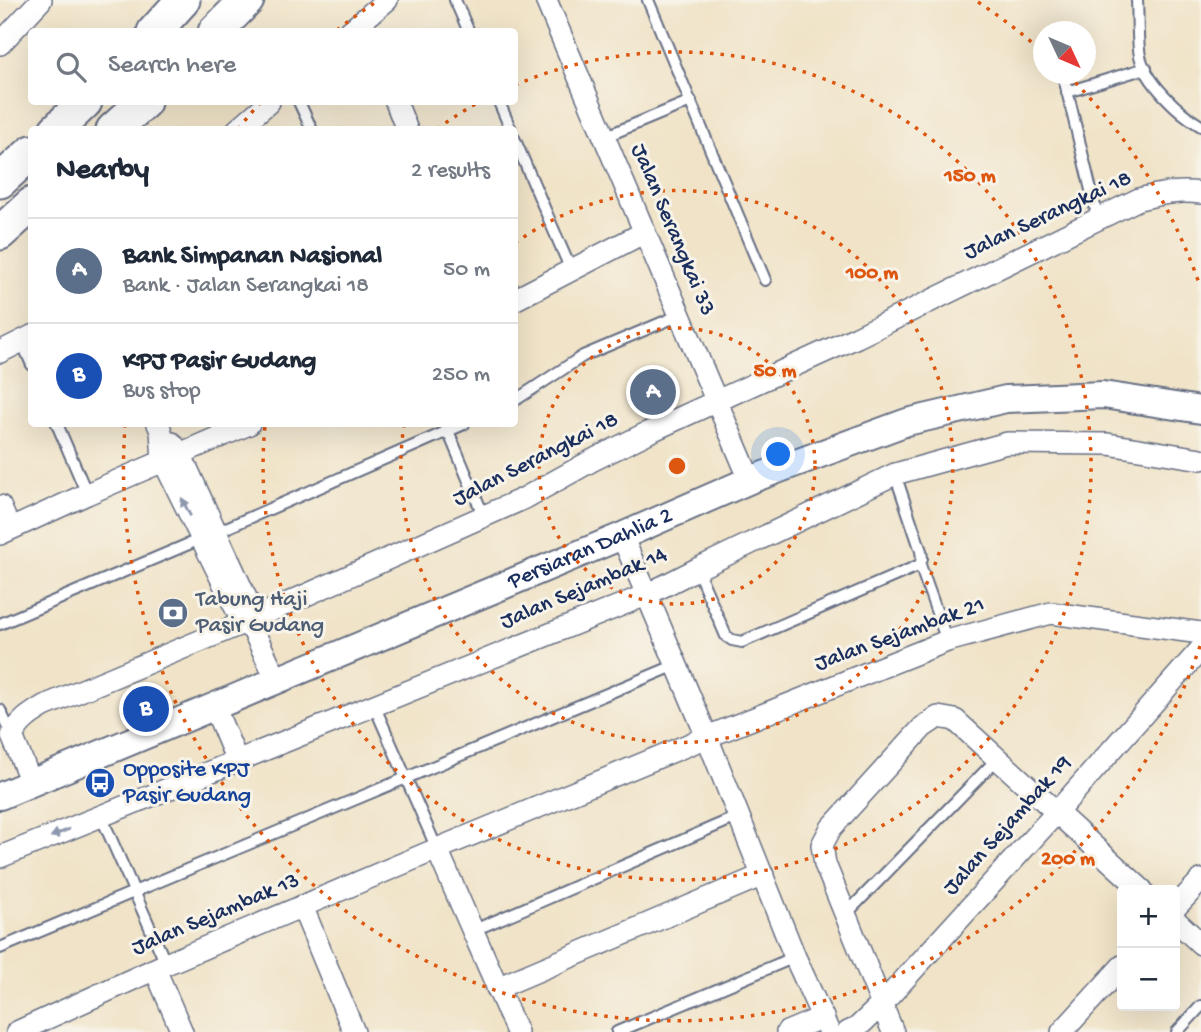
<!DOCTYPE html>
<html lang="en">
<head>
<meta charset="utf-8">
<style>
	:root { --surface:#fff; --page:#f2f2f3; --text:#1f2937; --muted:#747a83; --line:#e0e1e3; --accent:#c8321e }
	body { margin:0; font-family:"Gochi Hand",sans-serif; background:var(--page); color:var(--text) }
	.controls { position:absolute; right:21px; bottom:21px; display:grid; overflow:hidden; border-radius:7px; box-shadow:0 7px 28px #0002 }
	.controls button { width:63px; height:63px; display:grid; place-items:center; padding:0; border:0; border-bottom:2px solid var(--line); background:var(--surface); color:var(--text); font:35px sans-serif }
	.compass { position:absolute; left:1033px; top:21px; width:63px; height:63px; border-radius:50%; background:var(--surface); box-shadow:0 7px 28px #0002; rotate:134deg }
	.you { position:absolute; left:779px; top:455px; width:24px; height:24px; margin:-18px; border:5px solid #fff; border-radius:50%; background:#1a73e8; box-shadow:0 0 0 10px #1a73e833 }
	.badge { display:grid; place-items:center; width:46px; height:46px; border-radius:50%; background:var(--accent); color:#fff; font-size:23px; font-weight:700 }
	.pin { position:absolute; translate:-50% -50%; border:4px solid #fff; box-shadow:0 2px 7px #0006 }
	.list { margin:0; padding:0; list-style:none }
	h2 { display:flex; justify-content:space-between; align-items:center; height:91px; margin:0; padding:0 28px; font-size:30px }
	h2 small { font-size:23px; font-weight:400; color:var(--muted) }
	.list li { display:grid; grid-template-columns:46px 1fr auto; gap:21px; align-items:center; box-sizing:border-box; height:105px; padding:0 28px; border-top:2px solid var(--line) }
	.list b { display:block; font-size:26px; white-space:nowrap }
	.list p { margin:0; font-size:23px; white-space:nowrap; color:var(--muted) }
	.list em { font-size:23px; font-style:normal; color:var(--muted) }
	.icon { flex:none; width:38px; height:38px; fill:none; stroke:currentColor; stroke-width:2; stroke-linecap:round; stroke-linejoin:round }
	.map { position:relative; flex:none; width:1201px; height:1032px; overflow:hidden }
	.search { position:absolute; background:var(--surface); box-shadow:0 7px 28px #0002; left:28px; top:28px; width:490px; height:77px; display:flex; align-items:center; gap:18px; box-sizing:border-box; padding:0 24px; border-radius:7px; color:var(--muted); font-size:26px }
	.panel { position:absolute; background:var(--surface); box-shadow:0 7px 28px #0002; left:28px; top:126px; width:490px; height:301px; border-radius:7px }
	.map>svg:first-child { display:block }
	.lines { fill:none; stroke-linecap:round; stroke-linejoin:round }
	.service-casing { stroke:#666e83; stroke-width:14 }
	.minor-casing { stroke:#666e83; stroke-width:24 }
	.tertiary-casing { stroke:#666e83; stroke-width:30 }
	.primary-casing { stroke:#666e83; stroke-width:37 }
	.service { stroke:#fff; stroke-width:10 }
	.minor { stroke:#fff; stroke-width:21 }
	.tertiary { stroke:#fff; stroke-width:26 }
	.primary { stroke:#fff; stroke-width:33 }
	.oneway { fill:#8d97ae }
	.ring { fill:none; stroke:#de5710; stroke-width:3.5; stroke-dasharray:3.5 7 }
	.labels { text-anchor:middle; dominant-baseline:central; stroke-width:6; stroke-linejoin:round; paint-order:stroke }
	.street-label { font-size:23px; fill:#1b2f5e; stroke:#f7f3e8 }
	.service-label { font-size:23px; fill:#4e5e75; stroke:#f7f3e8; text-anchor:start }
	.transit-label { font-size:23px; fill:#164399; stroke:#f7f3e8; text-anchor:start }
	.centre { fill:#de5710; stroke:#f7f3e8; stroke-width:3.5 }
	.ring-label { font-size:21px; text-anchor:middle; font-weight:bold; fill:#de5710; stroke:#f7f3e8; stroke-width:6; stroke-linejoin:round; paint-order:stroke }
</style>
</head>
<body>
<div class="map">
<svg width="1201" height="1032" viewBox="0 0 1201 1032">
	<rect width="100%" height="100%" fill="#f7f3e8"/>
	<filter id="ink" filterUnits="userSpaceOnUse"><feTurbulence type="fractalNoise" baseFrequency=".0143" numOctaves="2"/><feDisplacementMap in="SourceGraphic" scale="14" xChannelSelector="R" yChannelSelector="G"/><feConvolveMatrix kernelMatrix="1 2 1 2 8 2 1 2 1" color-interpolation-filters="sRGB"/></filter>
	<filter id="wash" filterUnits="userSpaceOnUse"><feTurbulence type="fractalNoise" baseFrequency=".00686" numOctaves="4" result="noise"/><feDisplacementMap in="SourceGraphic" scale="28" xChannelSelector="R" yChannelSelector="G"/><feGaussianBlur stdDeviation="1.57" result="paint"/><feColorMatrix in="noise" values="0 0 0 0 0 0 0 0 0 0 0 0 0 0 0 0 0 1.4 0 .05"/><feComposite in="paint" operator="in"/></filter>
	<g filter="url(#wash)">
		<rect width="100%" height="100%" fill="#f0e3c7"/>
	</g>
	<g filter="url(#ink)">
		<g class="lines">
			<g class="service-casing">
				<path id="service" d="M455 0 469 32
					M648 0 765 280
					M1137 0C1138 15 1137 42 1140 56 1146 82 1179 113 1201 126
					M1063 74 1098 219
					M1067 92 1146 68
					M299 102 312 130
					M499 102 511 130
					M604 137 691 101
					M514 138 571 270
					M22 342 32 365
					M514 401 583 356 680 315
					M57 424 87 494
					M446 426 484 517
					M920 565 947 641
					M697 569 726 636 732 640 742 642 920 565 922 558 921 551 895 474
					M0 624 217 532 464 424
					M374 705 437 849
					M0 710 12 736
					M101 816 166 964
					M846 914 997 759
					M472 931 739 816
					M0 948 676 665
					M617 1032 795 957
					M1177 1032 1201 1006"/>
			</g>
			<g class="minor-casing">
				<path id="minor" d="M546 0 750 480
					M349 32 387 0
					M0 44 41 0
					M396 102 407 130
					M237 130 269 102
					M514 300 645 232
					M0 352 32 336
					M158 424 161 431 163 460 243 623 253 630 277 680
					M172 443 180 453 247 600
					M0 506 10 529
					M0 534 87 494 249 424
					M622 536 707 737 795 957 829 1032
					M214 706 237 761
					M31 782 12 736C20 721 29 715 44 706L243 623 525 498 593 460 649 432 857 337 1139 199C1160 194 1179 190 1201 193
					M437 849 517 1032
					M0 857 646 595 697 569 895 474 1007 443 1108 444 1201 459
					M302 906 354 1032
					M1175 908 1201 880
					M1175 920 1201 944
					M155 969 182 1032
					M497 988 763 875
					M17 1032 166 964 437 849 707 737 947 641 1051 613 1201 633
					M787 1032 823 1017
					M848 1032 857 1028 882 1004 1056 813 1201 649
					M893 1032 825 864 822 845 831 828 923 727 938 717 955 720 1142 890
					M1062 1032 1122 966"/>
			</g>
			<g class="tertiary-casing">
				<g id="tertiary">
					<path id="s1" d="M0 796 622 536 750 480 907 422 1006 399 1103 395 1201 410"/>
				</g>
			</g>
			<g class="primary-casing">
				<path id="primary" d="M154 32 183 0
					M215 32 247 0
					M56 130 85 102
					M113 130 144 102
					M0 181 32 152
					M0 233 32 204"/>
			</g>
			<use href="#service" class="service"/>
			<use href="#minor" class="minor"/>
			<use href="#tertiary" class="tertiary"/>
			<use href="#primary" class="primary"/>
		</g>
		<defs><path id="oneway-solid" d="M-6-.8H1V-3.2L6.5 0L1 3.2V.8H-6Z" transform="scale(1.75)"/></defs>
		<g class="oneway">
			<use href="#oneway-solid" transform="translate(186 507) rotate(-116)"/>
			<use href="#oneway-solid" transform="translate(60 833) rotate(158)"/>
		</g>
	</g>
	<g class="ring">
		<circle cx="677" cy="466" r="138"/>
		<path d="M515 243A276 276 0 1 1 404 425"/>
		<path d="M437 129A414 414 0 0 1 479 102M515 85A414 414 0 1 1 265 426"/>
		<path d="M1200 646A553 553 0 0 1 125 427M238 129A553 553 0 0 1 260 103M337 30A553 553 0 0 1 376 2M978 2A553 553 0 0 1 1043 52M1068 75A553 553 0 0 1 1200 286"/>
	</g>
	<defs>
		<g id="bank-disc" transform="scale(1.575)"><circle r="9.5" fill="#5c6f8a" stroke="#f7f3e8"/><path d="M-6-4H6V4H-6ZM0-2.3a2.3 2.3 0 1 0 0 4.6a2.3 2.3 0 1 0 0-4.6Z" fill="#fff"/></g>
		<g id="bus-disc" transform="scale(1.575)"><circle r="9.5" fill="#1a4fb4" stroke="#f7f3e8"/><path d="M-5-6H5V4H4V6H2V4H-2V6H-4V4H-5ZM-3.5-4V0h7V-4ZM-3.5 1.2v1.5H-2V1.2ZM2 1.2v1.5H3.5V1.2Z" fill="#fff"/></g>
	</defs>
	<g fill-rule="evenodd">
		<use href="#bank-disc" x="173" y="613"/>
		<use href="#bus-disc" x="100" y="783"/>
	</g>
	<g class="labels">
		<g class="street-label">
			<text transform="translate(1048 216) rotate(-25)">Jalan Serangkai 18</text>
			<text transform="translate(672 230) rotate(67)">Jalan Serangkai 33</text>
			<text transform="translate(536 460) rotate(-27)">Jalan Serangkai 18</text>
			<text stroke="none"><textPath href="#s1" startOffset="640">Persiaran Dahlia 2</textPath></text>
			<text transform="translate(584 589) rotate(-23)">Jalan Sejambak 14</text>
			<text transform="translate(900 635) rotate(-20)">Jalan Sejambak 21</text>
			<text transform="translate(1008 826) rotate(-48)">Jalan Sejambak 19</text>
			<text transform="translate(216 915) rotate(-23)">Jalan Sejambak 13</text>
		</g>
		<g class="service-label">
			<text x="196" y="600">Tabung Haji<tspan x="196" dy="26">Pasir Gudang</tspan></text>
		</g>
		<g class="transit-label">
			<text x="123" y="770">Opposite KPJ<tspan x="123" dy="26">Pasir Gudang</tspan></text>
		</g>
	</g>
	<circle cx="677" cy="466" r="10" class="centre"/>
	<g class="ring-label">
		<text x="970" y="181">150 m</text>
		<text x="872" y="278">100 m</text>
		<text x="775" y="376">50 m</text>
		<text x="1068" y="864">200 m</text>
	</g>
</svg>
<div class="controls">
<button>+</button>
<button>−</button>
</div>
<svg class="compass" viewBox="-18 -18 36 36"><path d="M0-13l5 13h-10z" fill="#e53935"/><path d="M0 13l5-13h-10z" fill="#747a83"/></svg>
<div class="you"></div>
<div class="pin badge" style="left:653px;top:392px;background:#5c6f8a">A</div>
<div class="pin badge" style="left:146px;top:709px;background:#1a4fb4">B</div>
<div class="search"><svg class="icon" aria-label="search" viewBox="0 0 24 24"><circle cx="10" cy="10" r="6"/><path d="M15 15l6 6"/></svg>Search here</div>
<section class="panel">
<h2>Nearby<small>2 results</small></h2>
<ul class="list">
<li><span class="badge" style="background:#5c6f8a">A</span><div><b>Bank Simpanan Nasional</b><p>Bank · Jalan Serangkai 18</p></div><em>50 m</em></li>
<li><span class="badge" style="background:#1a4fb4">B</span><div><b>KPJ Pasir Gudang</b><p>Bus stop</p></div><em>250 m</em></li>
</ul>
</section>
</div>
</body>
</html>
